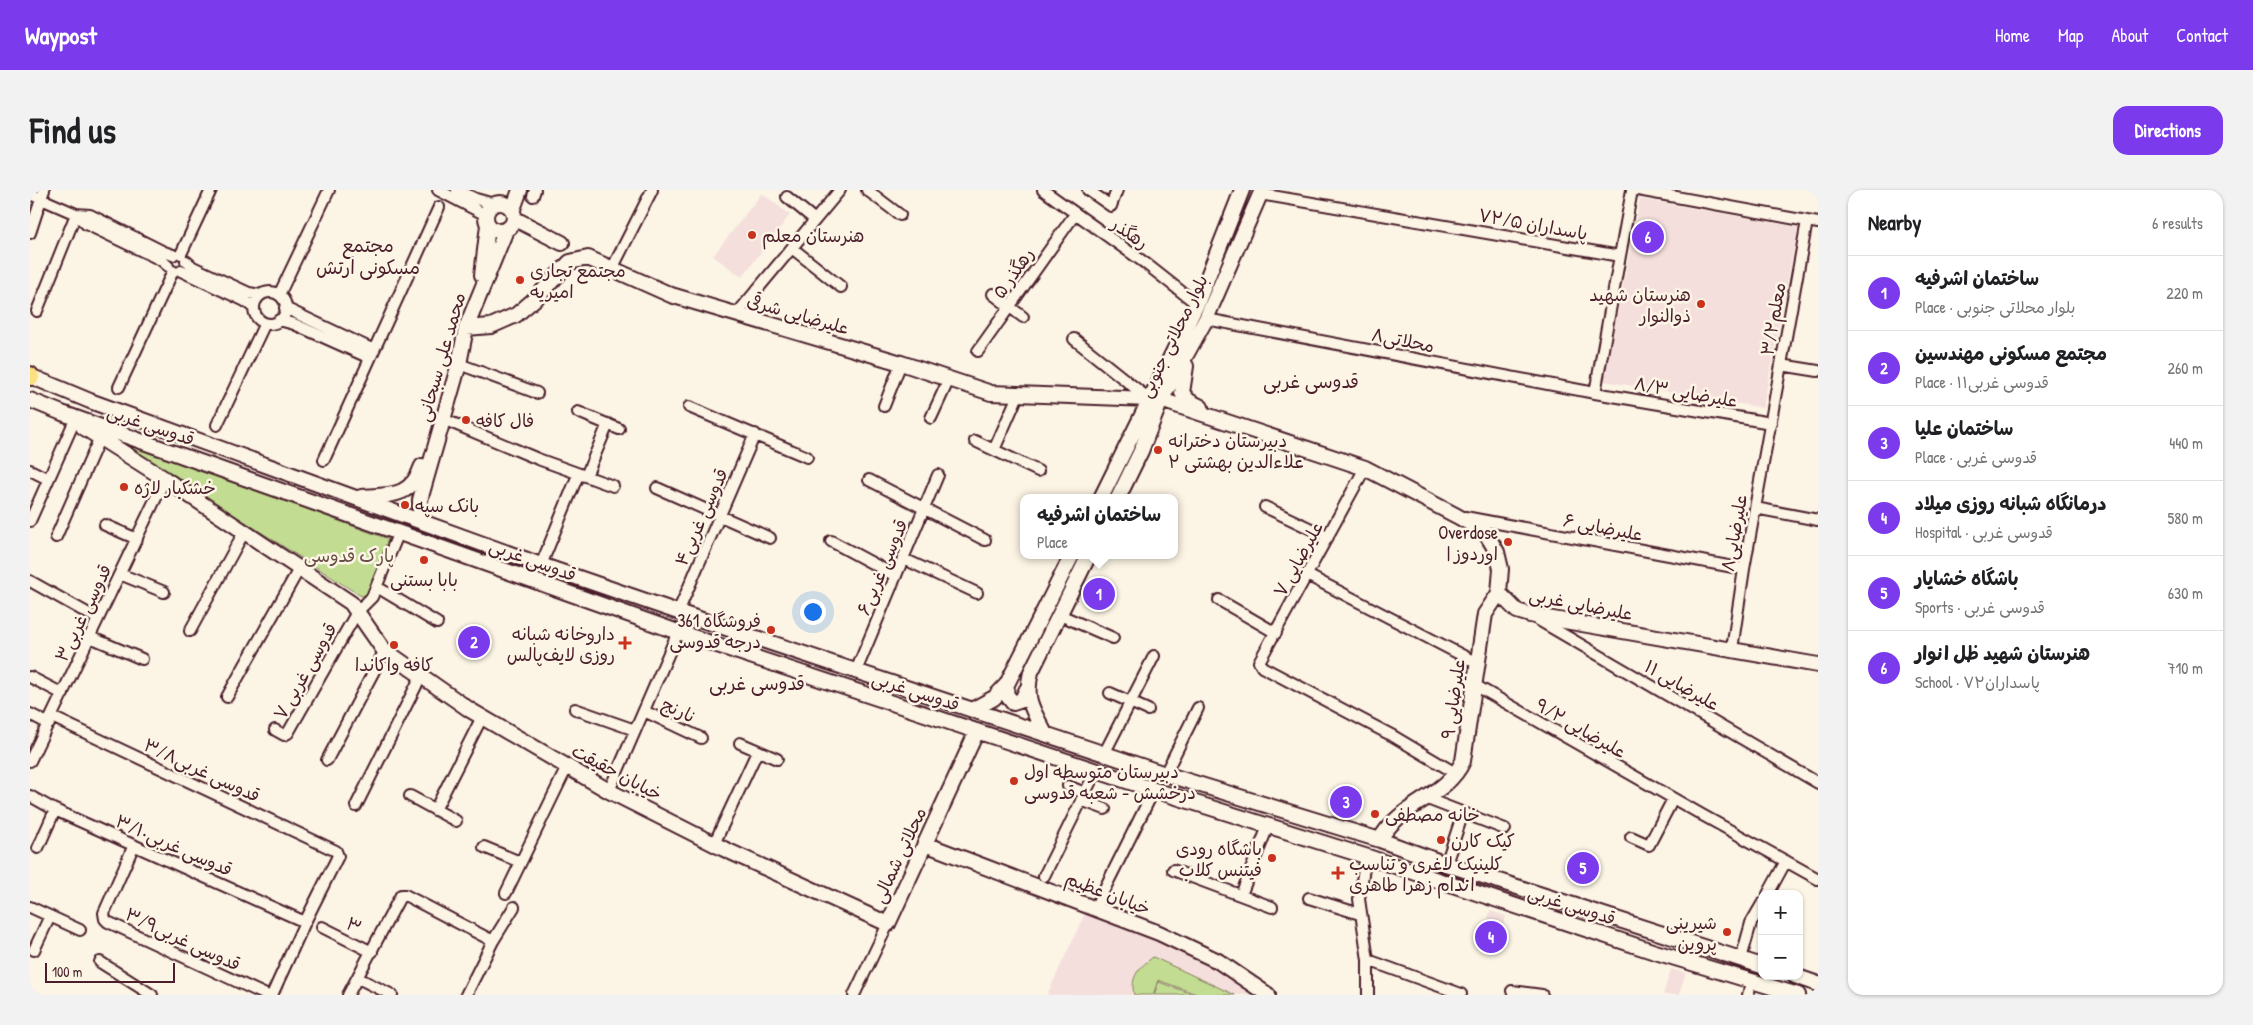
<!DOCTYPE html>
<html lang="en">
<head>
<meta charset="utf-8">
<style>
	:root { --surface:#fff; --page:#f2f2f2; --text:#202124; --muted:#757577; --line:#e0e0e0; --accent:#7c3aed }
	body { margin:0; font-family:"Patrick Hand","Playpen Sans Arabic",sans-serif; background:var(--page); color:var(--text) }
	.controls { position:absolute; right:15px; bottom:15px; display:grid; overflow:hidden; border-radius:10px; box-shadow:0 1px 4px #0004 }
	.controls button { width:45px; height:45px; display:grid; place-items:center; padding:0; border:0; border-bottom:1px solid var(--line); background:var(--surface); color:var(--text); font:25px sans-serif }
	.scale { position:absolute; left:15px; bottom:12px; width:130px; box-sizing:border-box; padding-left:5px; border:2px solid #4a1f2b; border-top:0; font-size:14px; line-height:18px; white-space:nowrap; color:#4a1f2b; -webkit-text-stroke:4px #fcf5e5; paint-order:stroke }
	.you { position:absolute; left:782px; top:421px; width:18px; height:18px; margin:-12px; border:4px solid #fff; border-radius:50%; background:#1a73e8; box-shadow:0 0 0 8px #1a73e833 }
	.badge { display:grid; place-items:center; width:32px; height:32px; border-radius:50%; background:var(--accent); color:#fff; font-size:16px; font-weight:700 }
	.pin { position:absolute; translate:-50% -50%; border:2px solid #fff; box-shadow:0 1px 5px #0006 }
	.popup { position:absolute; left:990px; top:304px; width:158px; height:65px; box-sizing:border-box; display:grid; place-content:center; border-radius:10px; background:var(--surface); filter:drop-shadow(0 1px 4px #0005); font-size:16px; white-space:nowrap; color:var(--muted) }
	.popup b { font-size:19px; color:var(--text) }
	.popup::after { content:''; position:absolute; left:50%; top:100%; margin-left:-10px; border:10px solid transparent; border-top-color:var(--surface) }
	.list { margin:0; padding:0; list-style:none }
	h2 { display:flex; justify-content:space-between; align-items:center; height:65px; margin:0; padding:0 20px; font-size:21px }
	h2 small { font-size:16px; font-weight:400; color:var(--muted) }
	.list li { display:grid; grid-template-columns:32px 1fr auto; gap:15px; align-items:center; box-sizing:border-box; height:75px; padding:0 20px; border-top:1px solid var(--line) }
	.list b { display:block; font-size:19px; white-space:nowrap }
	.list p { margin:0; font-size:16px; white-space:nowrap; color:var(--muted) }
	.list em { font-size:16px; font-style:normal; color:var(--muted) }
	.map { position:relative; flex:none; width:1788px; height:805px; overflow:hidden; border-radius:15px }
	header { display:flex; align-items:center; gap:30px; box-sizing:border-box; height:70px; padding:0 25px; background:var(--accent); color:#fff }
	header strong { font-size:24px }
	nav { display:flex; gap:28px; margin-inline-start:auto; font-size:18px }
	.intro { display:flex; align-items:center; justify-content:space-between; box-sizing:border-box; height:120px; padding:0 30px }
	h1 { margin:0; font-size:35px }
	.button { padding:12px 22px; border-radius:15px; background:var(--accent); color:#fff; font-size:18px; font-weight:700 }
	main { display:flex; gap:30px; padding:0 30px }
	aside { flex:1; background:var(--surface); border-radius:15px; box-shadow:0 1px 4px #0004 }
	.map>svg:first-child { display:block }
	.built { fill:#f4dfdc }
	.green { fill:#c2dc92; stroke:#867e5e }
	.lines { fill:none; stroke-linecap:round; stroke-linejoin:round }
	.street-casing { stroke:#4a1f2b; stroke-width:14 }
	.secondary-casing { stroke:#4a1f2b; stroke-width:18 }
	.primary-casing { stroke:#4a1f2b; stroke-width:20 }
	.street { stroke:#fcf5e5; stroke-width:10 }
	.secondary { stroke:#fcf5e5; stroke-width:14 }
	.primary { stroke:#fde080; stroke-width:16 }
	.poi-dot { fill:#c8321e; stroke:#fcf5e5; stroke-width:2 }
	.labels { text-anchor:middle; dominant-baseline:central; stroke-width:5; stroke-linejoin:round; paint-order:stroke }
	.street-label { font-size:18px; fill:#4a1f2b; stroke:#fcf5e5 }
	.poi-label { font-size:18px; fill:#4a1f2b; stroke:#fcf5e5; text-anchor:start }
	.park-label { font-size:18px; fill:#684e45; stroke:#fcf5e5 }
	.neighbourhood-label { font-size:19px; fill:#4a1f2b; stroke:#fcf5e5 }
</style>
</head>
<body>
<header>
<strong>Waypost</strong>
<nav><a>Home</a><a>Map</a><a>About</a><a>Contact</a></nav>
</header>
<div class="intro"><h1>Find us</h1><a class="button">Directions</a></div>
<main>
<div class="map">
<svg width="1788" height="805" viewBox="0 0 1788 805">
	<rect width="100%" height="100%" fill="#fcf5e5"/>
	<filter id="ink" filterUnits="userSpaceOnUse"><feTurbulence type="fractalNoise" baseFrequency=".02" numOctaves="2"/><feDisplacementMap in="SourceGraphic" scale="10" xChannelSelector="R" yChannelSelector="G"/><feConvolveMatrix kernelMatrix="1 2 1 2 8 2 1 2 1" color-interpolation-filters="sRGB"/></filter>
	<g filter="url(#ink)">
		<path class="built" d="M732 3 760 25 712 87 683 66Z
			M1610 9 1768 37 1733 218 1574 191Z
			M1057 719 1185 778 1229 805H1017Z
			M1460 721 1476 726 1466 762 1450 756Z
			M1641 779 1656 783 1649 805H1633Z"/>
		<path class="green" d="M94 255 105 256 358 349 337 405 331 406Z
			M1123 767 1205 805H1169L1128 790 1123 805H1104C1100 786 1109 778 1123 767Z
			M1129 791V792L1165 805H1124Z"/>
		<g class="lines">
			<g class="street-casing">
				<path id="street" d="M408 0 456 25
					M427 0 446 9 464 14
					M837 0 870 25
					M1013 0 1115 73 1167 114
					M1058 0 1081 16 1087 0
					M1608 0 1788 33
					M0 4 46 24 56 34 131 70 138 76
					M1230 4 1590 66
					M503 6 505 0
					M757 7 785 30
					M46 24 60 25 134 62 143 65
					M0 43 14 0
					M762 58 811 97
					M151 64 181 0
					M156 71 163 77 219 103 230 105
					M582 79 622 0
					M151 81 215 111 224 118
					M224 118a16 16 0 1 1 32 0a16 16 0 1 1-32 0Z
					M963 104 993 127
					M249 105 299 0
					M255 118 344 160
					M7 121 46 24
					M706 125 810 0
					M1176 129 1565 203 1741 233
					M249 130 264 134 340 168
					M1044 149 1119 209
					M948 161 1045 24
					M429 174 507 203
					M1751 175 1788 181
					M89 197 143 81
					M1565 203 1602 0
					M854 216 871 173
					M659 217 777 267
					M548 222 589 239
					M901 228 919 189
					M413 229 508 269 583 296
					M187 235 235 133
					M945 251 1008 281
					M964 260 989 203
					M294 270 409 17
					M1335 278 1229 472 1232 477 1363 546 1427 584
					M0 280 18 289
					M839 290 955 350
					M627 298 740 348
					M1235 317 1298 347
					M1725 318 1788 330
					M1435 327 1714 379
					M0 331 44 232
					M75 335 107 349
					M26 347 70 247
					M801 351 866 386
					M874 369 947 403
					M511 375 548 285 556 286 578 234
					M90 384 134 402
					M1277 385 1447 473
					M0 391 68 429
					M347 397 407 433
					M1189 410 1246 443
					M648 422 725 244
					M1030 425 1083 448
					M1505 428 1788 593
					M160 441 214 342
					M60 447 112 469
					M1702 459 1714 379 1777 31
					M826 481 908 285
					M0 487 33 504
					M1443 494 1674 626 1788 689
					M1080 503 1118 520
					M197 507 269 379
					M545 519 605 540
					M614 521 671 548
					M0 524 19 534
					M22 527 306 661 308 666 275 732 242 805
					M245 540 254 545 258 543 327 422 342 407 369 342
					M710 553 747 569
					M1074 564 1124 466
					M297 570 355 460
					M0 571 135 289
					M1135 584 1168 518
					M1038 596 1055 603
					M579 601 648 442
					M0 606 25 620 275 732
					M380 606 426 631
					M1395 608 1475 639
					M1051 610 1075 619
					M326 616 391 486
					M405 620 452 527
					M1601 647 1619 655 1643 609
					M684 654 727 562
					M104 655 74 723 75 729 78 732 236 805
					M454 657 490 672
					M8 658 25 620
					M1336 666 1329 709 1338 770V805
					M1416 674 1433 623
					M1143 680 1242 717
					M1014 686 1066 581
					M476 703 537 577
					M1738 704 1756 671
					M1211 705 1238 636
					M1279 708 1330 724
					M0 717 50 740
					M1065 718 1124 600
					M292 737 342 762
					M4 760 20 726
					M1711 769 1721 733 1732 714
					M1338 770 1431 804
					M70 772 122 805
					M328 788 362 805
					M1482 801 1512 805
					M318 805 371 705H375L463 751
					M436 805 463 751 484 717
					M824 805 858 734
					M1718 805 1722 790"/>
			</g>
			<g class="secondary-casing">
				<path id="secondary" d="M456 27a14 14 0 1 1 28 0a14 14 0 1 1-28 0Z
					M483 19 490 0
					M485 29 532 53
					M452 85 458 35
					M436 138 461 136 486 125 506 108 540 72 558 68 641 105 871 173 961 203 1119 209
					M1156 176 1152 203 1159 211 1171 217
					M0 186 60 211 323 307 511 375 648 422 1135 584 1350 650 1416 674 1732 776
					M0 210 32 223 648 442 1124 600 1338 667 1622 761 1768 805
					M1131 210 1335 278 1427 326 1455 342 1467 362 1471 379 1469 403 1487 421 1500 425 1788 475
					M53 237 135 289 321 413 353 459 440 520 579 601 694 659 858 734 947 541
					M331 307C360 305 381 308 392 276
					M1071 308 1167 114 1212 0
					M1088 308 1111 261 1131 210 1176 129 1232 0
					M394 332 390 319V310L429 174 436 138 476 40
					M977 494 976 504 983 513 992 510 997 499
					M942 520 964 508 977 494 1042 365
					M1015 544C1003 519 994 511 1001 482L1059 365
					M1350 650C1369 613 1416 608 1433 571L1455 424 1469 403
					M895 654 1129 743 1188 771 1238 805
					M1765 786 1788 794"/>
			</g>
			<g class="primary-casing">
				<path id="primary" d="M0 185 1 187"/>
			</g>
			<use href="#street" class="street"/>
			<use href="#secondary" class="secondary"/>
			<use href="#primary" class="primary"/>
		</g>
	</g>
	<g class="poi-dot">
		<circle cx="722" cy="45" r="5"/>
		<circle cx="490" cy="90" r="5"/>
		<circle cx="1671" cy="114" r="5"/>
		<circle cx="436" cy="230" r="5"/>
		<circle cx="1128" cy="260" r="5"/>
		<circle cx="94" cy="297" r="5"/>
		<circle cx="375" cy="315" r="5"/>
		<circle cx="1478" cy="352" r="5"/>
		<circle cx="394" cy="370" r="5"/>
		<circle cx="741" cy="440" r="5"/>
		<path d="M592.5 445.5h5v5h5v5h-5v5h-5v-5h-5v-5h5z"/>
		<circle cx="364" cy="455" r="5"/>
		<circle cx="984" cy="591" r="5"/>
		<circle cx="1345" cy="624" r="5"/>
		<circle cx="1411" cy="650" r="5"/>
		<circle cx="1242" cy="668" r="5"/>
		<path d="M1305.5 675.5h5v5h5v5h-5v5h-5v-5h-5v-5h5z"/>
		<circle cx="1697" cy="742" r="5"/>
	</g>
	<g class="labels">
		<g class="street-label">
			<text transform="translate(1503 34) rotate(10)">۷۲/۵ پاسداران</text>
			<text transform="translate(1100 43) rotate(35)">رهگذر</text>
			<text transform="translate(983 83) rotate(-55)">۵ رهگذر</text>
			<text transform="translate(768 124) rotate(16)">علیرضایی شرقی</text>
			<text transform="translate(1743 129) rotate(-80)">معلم۳/۲</text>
			<text transform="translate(1143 146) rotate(-64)">بلوار محلاتی جنوبی</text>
			<text transform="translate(1373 150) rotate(11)">محلاتی۸</text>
			<text transform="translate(411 167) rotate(-74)">محمد علی سبحانی</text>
			<text transform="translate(1656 202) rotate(10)">۸/۳ علیرضایی</text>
			<text transform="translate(121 235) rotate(19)">قدوسی غربی</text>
			<text transform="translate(671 327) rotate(-66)">قدوسی غربی۴</text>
			<text transform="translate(1573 337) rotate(11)">۶ علیرضایی</text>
			<text transform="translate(1704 343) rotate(-80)">علیرضایی۸</text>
			<text transform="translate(1268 369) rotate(-61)">۷ علیرضایی</text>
			<text transform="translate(503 370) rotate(20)">قدوسی غربی</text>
			<text transform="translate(852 377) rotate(-67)">قدوسی غربی۶</text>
			<text transform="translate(1551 414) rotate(11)">علیرضایی غربی</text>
			<text transform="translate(53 423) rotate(-64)">قدوسی غربی۳</text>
			<text transform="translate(275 481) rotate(-60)">۷ قدوسی غربی</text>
			<text transform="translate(1652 495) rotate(30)">۱۱ علیرضایی</text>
			<text transform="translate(886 501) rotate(18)">قدوسی غربی</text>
			<text transform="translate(1423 509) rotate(-82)">۹ علیرضایی</text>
			<text transform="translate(649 520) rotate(25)">نارنج</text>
			<text transform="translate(1551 538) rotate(30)">۹/۲ علیرضایی</text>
			<text transform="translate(172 580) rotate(25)">قدوسی غربی۳/۸</text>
			<text transform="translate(587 582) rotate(28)">خیابان حقیقت</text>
			<text transform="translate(144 655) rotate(24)">قدوسی غربی۳/۱۰</text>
			<text transform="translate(869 665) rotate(-65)">محلاتی شمالی</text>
			<text transform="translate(1078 703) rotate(21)">خیابان عظیم</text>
			<text transform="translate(1542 715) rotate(18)">قدوسی غربی</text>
			<text transform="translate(324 735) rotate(27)">۳</text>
			<text transform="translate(153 749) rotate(25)">قدوسی غربی۳/۹</text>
		</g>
		<g class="poi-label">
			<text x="732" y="45">هنرستان معلم</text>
			<text x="500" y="80">مجتمع تجاری<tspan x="500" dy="21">امیریه</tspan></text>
			<text x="1661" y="104" text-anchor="end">هنرستان شهید<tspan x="1661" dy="21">ذوالنوار</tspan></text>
			<text x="446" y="230">فال کافه</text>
			<text x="1138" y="250">دبیرستان دخترانه<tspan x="1138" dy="21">علاءالدین بهشتی ۲</tspan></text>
			<text x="104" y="297">خشکبار لاژه</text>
			<text x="385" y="315">بانک سپه</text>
			<text x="1468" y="342" text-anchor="end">Overdose<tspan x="1468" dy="21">| اوردوز</tspan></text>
			<text x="394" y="389" text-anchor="middle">بابا بستنی</text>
			<text x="731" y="430" text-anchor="end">فروشگاه 361<tspan x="731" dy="21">درجه قدوسی</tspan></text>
			<text x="585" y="443" text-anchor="end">داروخانه شبانه<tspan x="585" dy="21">روزی لایف‌پالس</tspan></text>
			<text x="364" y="474" text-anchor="middle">کافه واکاندا</text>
			<text x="994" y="581">دبیرستان متوسطه اول<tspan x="994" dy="21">درخشش - شعبه قدوسی</tspan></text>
			<text x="1355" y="624">خانه مصطفی</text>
			<text x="1421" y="650">کیک کارن</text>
			<text x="1232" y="658" text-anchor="end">باشگاه رودی<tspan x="1232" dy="21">فیتنس کلاب</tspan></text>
			<text x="1319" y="673">کلینیک لاغری و تناسب<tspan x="1319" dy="21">اندام زهرا طاهری</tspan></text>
			<text x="1687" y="732" text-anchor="end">شیرینی<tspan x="1687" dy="21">پروین</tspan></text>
		</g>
		<g class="park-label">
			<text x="319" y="365">پارک قدوسی</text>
		</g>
		<g class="neighbourhood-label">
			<text x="338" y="55">مجتمع<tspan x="338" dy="22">مسکونی ارتش</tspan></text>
			<text x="1281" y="191">قدوسی غربی</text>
			<text x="727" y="493">قدوسی غربی</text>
		</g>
	</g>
</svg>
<div class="controls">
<button>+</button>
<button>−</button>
</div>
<div class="scale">100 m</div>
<div class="you"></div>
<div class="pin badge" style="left:1069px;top:404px">1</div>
<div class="popup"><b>ساختمان اشرفیه</b>Place</div>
<div class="pin badge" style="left:444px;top:452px">2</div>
<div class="pin badge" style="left:1316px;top:612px">3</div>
<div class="pin badge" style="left:1461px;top:747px">4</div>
<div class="pin badge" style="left:1553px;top:678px">5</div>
<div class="pin badge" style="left:1618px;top:47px">6</div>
</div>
<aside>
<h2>Nearby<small>6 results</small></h2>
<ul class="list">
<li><span class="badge">1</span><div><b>ساختمان اشرفیه</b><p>Place · بلوار محلاتی جنوبی</p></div><em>220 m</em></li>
<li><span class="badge">2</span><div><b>مجتمع مسکونی مهندسین</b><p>Place · قدوسی غربی۱۱</p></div><em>260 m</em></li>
<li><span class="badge">3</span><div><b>ساختمان علیا</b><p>Place · قدوسی غربی</p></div><em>440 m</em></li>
<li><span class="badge">4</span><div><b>درمانگاه شبانه روزی میلاد</b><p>Hospital · قدوسی غربی</p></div><em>580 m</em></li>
<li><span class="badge">5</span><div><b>باشگاه خشایار</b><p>Sports · قدوسی غربی</p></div><em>630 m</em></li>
<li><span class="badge">6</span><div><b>هنرستان شهید ظل انوار</b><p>School · پاسداران۷۲</p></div><em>710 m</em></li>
</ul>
</aside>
</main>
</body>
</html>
